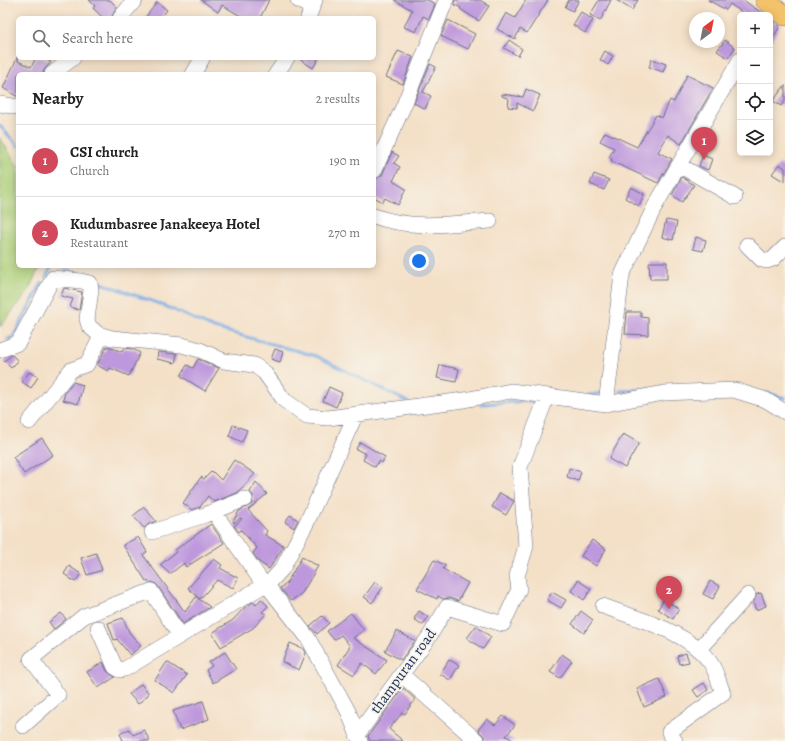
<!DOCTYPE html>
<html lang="en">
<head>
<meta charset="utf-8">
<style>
	:root { --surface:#fff; --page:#f6f6f6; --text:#222; --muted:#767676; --line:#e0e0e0; --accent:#d1495b }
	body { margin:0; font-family:Alegreya,serif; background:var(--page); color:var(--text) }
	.controls { position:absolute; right:12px; top:12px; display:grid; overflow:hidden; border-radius:6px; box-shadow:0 2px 10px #0003 }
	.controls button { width:36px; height:36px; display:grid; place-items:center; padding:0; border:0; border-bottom:1px solid var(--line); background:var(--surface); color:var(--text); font:20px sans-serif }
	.compass { position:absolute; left:689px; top:12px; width:36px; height:36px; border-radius:50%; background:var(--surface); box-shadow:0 2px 10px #0003; rotate:32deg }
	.you { position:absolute; left:419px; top:261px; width:14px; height:14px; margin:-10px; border:3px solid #fff; border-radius:50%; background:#1a73e8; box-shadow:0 0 0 6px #1a73e833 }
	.badge { display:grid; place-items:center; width:26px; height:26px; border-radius:50%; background:var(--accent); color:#fff; font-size:13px; font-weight:700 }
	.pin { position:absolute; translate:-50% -33px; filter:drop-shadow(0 1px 2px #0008) }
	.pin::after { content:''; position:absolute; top:21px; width:14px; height:12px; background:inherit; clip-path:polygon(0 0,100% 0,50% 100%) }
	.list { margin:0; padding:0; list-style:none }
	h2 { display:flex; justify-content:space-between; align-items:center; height:52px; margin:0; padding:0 16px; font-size:17px }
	h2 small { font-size:13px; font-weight:400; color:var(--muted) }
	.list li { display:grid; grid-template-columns:26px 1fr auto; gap:12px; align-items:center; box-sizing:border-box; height:72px; padding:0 16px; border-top:1px solid var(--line) }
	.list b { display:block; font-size:15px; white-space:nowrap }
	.list p { margin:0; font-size:13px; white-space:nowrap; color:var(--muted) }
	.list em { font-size:13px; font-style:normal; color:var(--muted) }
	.icon { flex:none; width:22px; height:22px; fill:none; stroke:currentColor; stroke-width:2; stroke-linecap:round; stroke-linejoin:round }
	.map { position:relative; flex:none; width:785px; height:741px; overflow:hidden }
	.search { position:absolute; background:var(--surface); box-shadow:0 2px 10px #0003; left:16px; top:16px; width:360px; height:44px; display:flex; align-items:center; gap:10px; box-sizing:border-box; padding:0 14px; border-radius:6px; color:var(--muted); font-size:15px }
	.panel { position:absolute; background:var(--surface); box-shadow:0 2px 10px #0003; left:16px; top:72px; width:360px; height:196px; border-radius:6px }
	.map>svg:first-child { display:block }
	.green { fill:#add079; stroke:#64806c }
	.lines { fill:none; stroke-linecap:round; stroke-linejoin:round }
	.stream { stroke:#79ace5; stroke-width:3 }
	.building { fill:#be98dd }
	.minor-casing { stroke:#676d83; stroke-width:16 }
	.major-casing { stroke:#676d83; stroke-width:20 }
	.minor { stroke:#fff; stroke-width:15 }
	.major { stroke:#f3c26a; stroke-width:19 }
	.labels { text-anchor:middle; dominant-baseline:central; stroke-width:3.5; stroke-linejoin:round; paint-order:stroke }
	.street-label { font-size:15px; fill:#1b2f5e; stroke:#f7f3e8 }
</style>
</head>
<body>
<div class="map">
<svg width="785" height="741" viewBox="0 0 785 741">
	<rect width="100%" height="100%" fill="#f7f3e8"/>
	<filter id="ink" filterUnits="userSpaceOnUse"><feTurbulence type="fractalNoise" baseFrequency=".025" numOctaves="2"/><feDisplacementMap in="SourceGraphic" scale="8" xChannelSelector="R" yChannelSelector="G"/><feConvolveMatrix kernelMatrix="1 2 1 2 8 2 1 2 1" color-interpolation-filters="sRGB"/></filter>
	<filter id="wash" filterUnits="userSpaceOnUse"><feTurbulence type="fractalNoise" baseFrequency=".012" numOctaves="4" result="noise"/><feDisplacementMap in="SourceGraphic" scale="16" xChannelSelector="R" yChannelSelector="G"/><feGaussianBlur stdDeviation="0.9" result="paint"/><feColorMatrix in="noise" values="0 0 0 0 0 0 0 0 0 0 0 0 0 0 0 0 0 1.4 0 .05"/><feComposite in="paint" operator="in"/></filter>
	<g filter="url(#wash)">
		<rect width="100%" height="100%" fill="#f4e0c7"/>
		<path class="green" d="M0 138 18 166V266H40L27 293 0 327Z"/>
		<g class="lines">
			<path class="stream" d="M0 126 18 146
				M59 266 79 274
				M46 277 52 266
				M93 280 160 304 214 328 316 356 408 402
				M8 339 13 337 42 283
				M620 391 649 389
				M767 393 785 398
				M589 395 603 393
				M481 404 533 401"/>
		</g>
		<g id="blocks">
			<path class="building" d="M89 0H110L117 7 111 18H103L93 8 95 6Z
				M201 0H269L260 18H244L222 5 218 12Z
				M394 0H428L435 4 429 19 423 16 416 32 404 27 412 10Z
				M455 0H480L489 6 479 21 460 9 461 8 454 4Z
				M526 0H548L527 33 520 29 515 39 497 29 506 13 515 18Z
				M569 0H579L573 11 565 7Z
				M599 0H611L600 21 590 15Z
				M616 0H638L632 10Z
				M708 0H743L765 15H746L730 4 726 10Z
				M157 2 167 10 161 18H145Z
				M581 12 593 20 585 33 573 25Z
				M770 19 780 26 770 43Z
				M448 20 475 34 468 49 441 36Z
				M509 40 522 49 518 56 504 48Z
				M725 40 735 48 728 58 717 51Z
				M398 51 413 57 403 84 386 77Z
				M605 51 613 56 608 65 600 60Z
				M18 56V61L31 67 36 58H42L51 62 44 70 43 74H18V97L3 88Z
				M298 58H319L313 68Z
				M652 59 666 64 663 72 649 67Z
				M430 64 436 67 423 92 431 96 425 109 414 103Z
				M687 75 713 88 681 144 668 135 658 152 672 159 658 183 611 161 612 159 609 157 614 148 600 141 605 132 637 147 656 115 662 118 670 100 674 102Z
				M785 85V101L781 106 773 101Z
				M526 89 540 95 533 111 517 103V108L508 107 509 99 502 96V94L523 97Z
				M392 152 399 156 394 163 400 167 393 181 406 189 398 205 385 198 383 202 374 197V180L382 175Z
				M703 155 712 159 708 170 699 166Z
				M779 164 785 168V182L772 174Z
				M594 174 609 180 604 190 590 184Z
				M682 177 694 185 682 202 672 195Z
				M631 187 644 194 639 206 625 198Z
				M666 220 677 222 673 240 662 237Z
				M696 237 706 240 703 251 693 249Z
				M649 262H667V279H650Z
				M64 288 82 292 79 310 70 307 73 299 61 296Z
				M627 312H641V317L648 318V335L625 334Z
				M107 346 122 352 124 348 133 349 140 353 129 376 110 368 108 371 97 365Z
				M275 349 283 352 280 362 271 359Z
				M158 352 177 354 175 363 157 359Z
				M12 355 18 361 11 368 4 361Z
				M198 359 219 368 205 391 181 376 187 365 193 368Z
				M440 365 459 369 456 382 437 378Z
				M29 372 38 377 31 388 22 382Z
				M73 382 83 385 78 404 63 400 65 392Z
				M329 387 342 393 336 407 323 401Z
				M233 425 247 430 242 442 229 436Z
				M623 434 639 443 625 468 609 459Z
				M42 438 53 455 24 474 13 457Z
				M360 442 385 457 382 463 379 461 375 467 363 460 366 454 356 449Z
				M234 460 255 474 237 493 214 502 208 496 200 507 192 510 183 503 201 477 204 479 212 471 221 480Z
				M569 468 581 472 578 481 567 477Z
				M256 482 267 494 248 510 267 531 265 535 284 546 269 569 259 562 253 553 257 548 241 530 239 532 234 526 242 519 240 518 234 523 233 522 239 511 252 504 253 496 250 492Z
				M500 493 514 501 506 515 492 507Z
				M144 507 156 521 149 524 144 528 133 516Z
				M290 515 298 520 294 528 285 522Z
				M211 524 224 543 186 567 184 563 170 574 160 565 176 552 175 550Z
				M138 537 147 552 143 555 185 612 196 597 210 607 183 624 158 586 155 583 146 581 123 545Z
				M592 540 606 549 596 566 581 556Z
				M96 553 102 570 87 575 81 558Z
				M302 557 318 566 302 593 291 601 280 588 286 584Z
				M214 559 222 565 220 568 238 578 233 588 217 580 200 599 188 588Z
				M434 560 445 565 443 569 468 583 458 601 449 598 443 599 438 596 437 599 417 589Z
				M69 566 81 574 75 582 64 574Z
				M578 580 591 589 584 600 571 591Z
				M710 581 720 586 713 599 703 594Z
				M375 582 383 587 372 603 364 597Z
				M552 592 566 600 561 608 547 600Z
				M761 593 766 606 756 610 753 603 757 594Z
				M261 599 268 606 262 612 266 614 253 628 221 647 212 633 233 620 244 608 253 602 256 605Z
				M664 599 679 609 673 619 658 609Z
				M419 611 428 617 423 625 414 619Z
				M581 611 593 620 584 633 572 624Z
				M61 613 66 619 54 629 49 622Z
				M351 613 364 630 353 638 387 660 376 674 362 663 354 675 338 665 350 646 341 635 334 640 327 631Z
				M322 616 329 623 317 634 310 626Z
				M123 618 129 632 141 646 130 655 117 639 114 640 108 623Z
				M476 626 491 637 483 649 467 638Z
				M397 631 415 641 401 660 385 651Z
				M290 643 304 649 306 653 299 670 282 662Z
				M225 652 236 669 213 683 206 670 212 666 209 662Z
				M686 653 689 662 679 664 677 656Z
				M562 654 572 661 560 678 550 672Z
				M449 660 459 665 450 680 440 674Z
				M103 662 107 671 115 677 98 688 87 672Z
				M167 662 187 675 174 693 155 680Z
				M659 679 667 697 644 707 637 689Z
				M704 683 708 690 698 697 693 690Z
				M141 684 148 692V695L138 704 129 694Z
				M403 688 415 699 405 714 402 713 389 729 403 741H370L368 736Z
				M203 701 209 719 180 730 173 711Z
				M503 716 515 725 506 736 515 741H486L483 735 478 730 487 719 495 725Z
				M129 729 133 735 144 730 150 741H121L123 740 120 734Z"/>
		</g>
	</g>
	<g filter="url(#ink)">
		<use href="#blocks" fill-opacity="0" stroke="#676d83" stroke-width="1"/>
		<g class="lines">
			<g class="minor-casing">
				<path id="minor" d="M298 0 312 8
					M120 18 135 0
					M308 18 315 0
					M52 74 73 58
					M193 74 202 59
					M276 74 287 58
					M0 104 18 107
					M679 165 735 197
					M374 171 404 105 446 0
					M374 216C412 230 450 224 490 221
					M747 245 762 260 767 261 773 259 785 247
					M0 350 18 343 53 278 81 281 90 283 91 290 87 319 89 326 98 334 112 338 182 345 200 350 224 361 254 365 264 372 284 400 307 416 328 418 464 400 511 391 606 404 664 393 734 390 766 400 785 412
					M606 404 622 275 655 206 740 60
					M29 422 71 370 87 364 102 335
					M214 512 264 585
					M152 532 205 515 245 499
					M266 584 308 638 348 711 360 741
					M603 606C639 620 686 630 710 662 716 670 719 683 723 693L669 732 675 741
					M98 628 115 667 120 670 125 669 271 581 282 569 307 522 356 414
					M699 649 748 595
					M402 675 477 741
					M23 726 58 695 31 659 84 616 151 591 180 636
					M357 735 429 637 447 607 503 624 519 589 517 576 526 546 520 467 547 396"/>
			</g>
			<g class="major-casing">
				<path id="major" d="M765 0 785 16"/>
			</g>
			<use href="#minor" class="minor"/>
			<use href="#major" class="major"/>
		</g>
	</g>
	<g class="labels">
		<g class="street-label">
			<text transform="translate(403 671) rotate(-54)">thampuran road</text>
		</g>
	</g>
</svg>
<div class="controls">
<button>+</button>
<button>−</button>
<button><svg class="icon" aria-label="locate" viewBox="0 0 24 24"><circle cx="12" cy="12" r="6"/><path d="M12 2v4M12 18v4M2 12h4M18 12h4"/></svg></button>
<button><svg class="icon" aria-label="layers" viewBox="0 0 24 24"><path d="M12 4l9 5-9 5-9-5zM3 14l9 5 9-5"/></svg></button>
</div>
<svg class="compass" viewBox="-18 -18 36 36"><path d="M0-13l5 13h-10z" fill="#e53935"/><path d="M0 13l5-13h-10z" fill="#767676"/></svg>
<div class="you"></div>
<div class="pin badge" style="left:704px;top:160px">1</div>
<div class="pin badge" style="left:669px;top:609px">2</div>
<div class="search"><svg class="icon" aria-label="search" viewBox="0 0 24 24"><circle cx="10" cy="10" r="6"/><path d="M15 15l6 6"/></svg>Search here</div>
<section class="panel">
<h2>Nearby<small>2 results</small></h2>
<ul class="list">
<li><span class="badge">1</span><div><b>CSI church</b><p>Church</p></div><em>190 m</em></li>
<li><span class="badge">2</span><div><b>Kudumbasree Janakeeya Hotel</b><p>Restaurant</p></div><em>270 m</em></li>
</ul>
</section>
</div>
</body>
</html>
